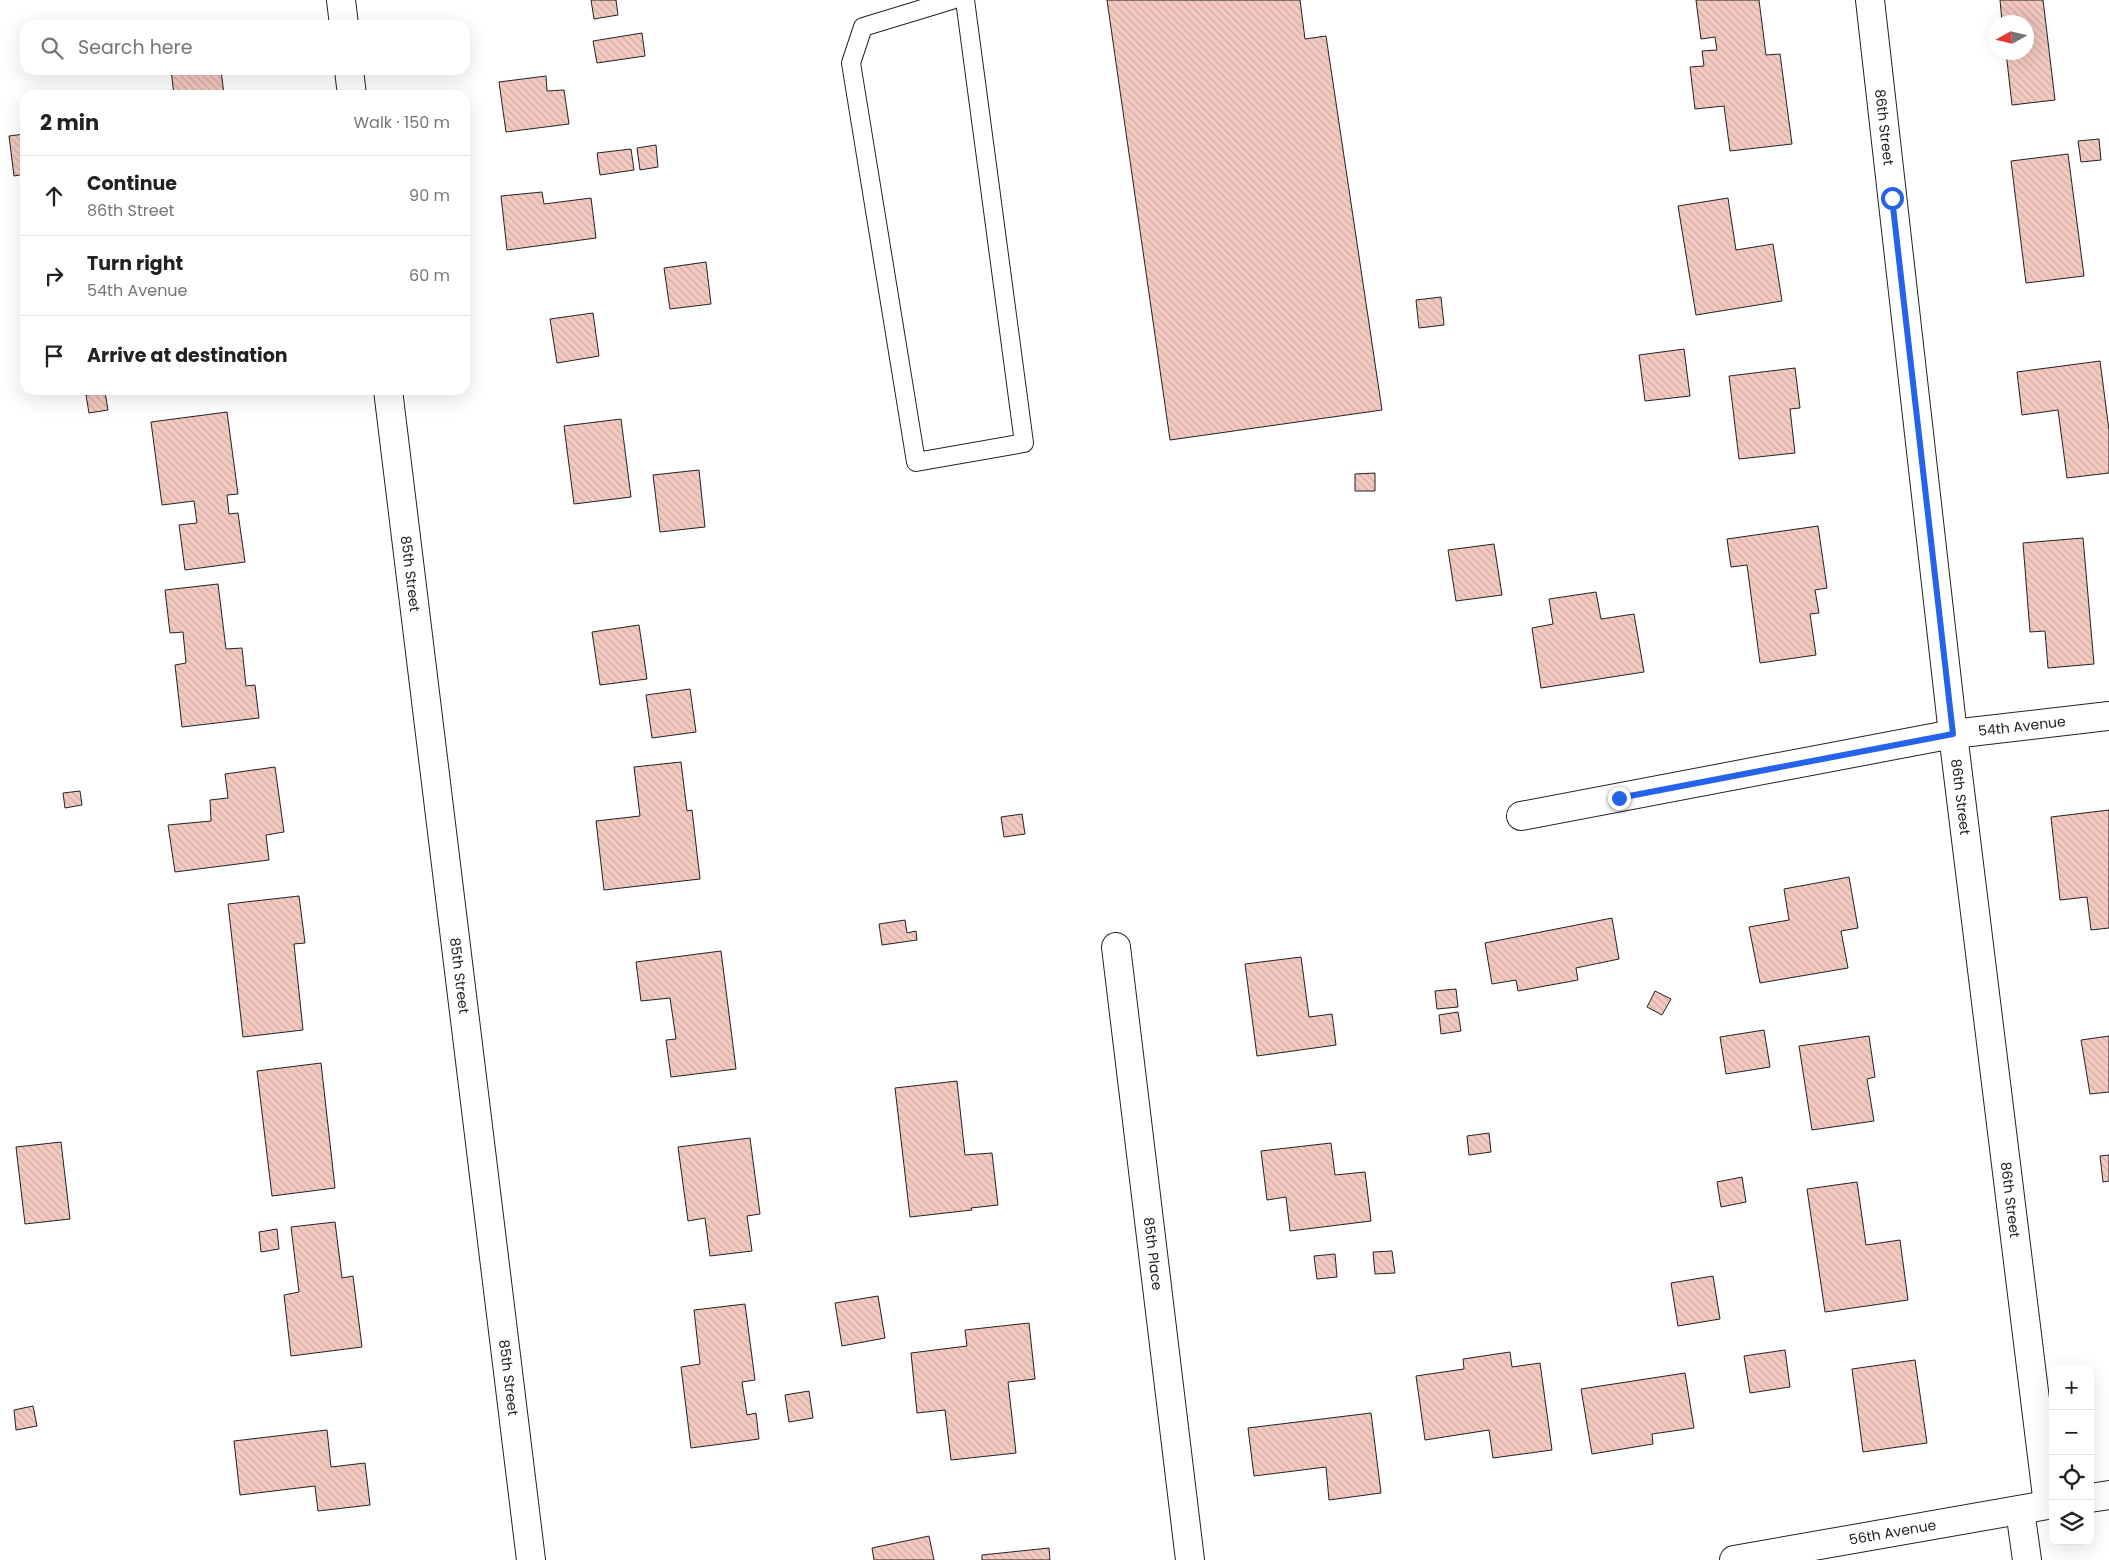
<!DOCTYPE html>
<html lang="en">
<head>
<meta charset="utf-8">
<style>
	:root { --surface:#fff; --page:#f2f2f2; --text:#222; --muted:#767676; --line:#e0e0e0 }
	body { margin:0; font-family:Poppins,sans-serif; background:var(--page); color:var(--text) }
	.controls { position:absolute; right:15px; bottom:15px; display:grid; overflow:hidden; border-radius:10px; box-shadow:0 5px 20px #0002 }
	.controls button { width:45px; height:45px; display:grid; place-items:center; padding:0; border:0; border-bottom:1px solid var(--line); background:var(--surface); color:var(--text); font:25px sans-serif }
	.compass { position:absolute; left:1989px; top:15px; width:45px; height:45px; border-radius:50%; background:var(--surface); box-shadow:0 5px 20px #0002; rotate:262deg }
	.stop { position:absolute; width:15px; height:15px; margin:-11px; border:4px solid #2563eb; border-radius:50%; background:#fff }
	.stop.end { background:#2563eb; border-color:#fff; box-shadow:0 1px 5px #0008 }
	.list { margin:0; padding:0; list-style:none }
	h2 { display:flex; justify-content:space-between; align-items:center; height:65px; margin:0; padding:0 20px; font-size:21px }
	h2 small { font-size:16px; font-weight:400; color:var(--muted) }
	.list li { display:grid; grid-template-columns:32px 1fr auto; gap:15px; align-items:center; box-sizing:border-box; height:80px; padding:0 20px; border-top:1px solid var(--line) }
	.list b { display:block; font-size:19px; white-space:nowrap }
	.list p { margin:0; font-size:16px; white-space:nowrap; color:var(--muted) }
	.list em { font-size:16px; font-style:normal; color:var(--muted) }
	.icon { flex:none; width:28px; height:28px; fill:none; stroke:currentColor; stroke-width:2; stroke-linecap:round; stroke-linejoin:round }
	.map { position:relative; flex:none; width:2109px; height:1560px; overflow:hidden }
	.search { position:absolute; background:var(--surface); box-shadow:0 5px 20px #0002; left:20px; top:20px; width:450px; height:55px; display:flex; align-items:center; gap:12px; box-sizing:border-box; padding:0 18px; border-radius:15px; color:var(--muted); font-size:19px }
	.panel { position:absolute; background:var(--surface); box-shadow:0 5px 20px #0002; left:20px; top:90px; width:450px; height:305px; border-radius:15px }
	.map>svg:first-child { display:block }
	.building { fill:url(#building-back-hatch); stroke:#222 }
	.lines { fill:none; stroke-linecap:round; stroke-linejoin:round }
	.lane-casing { stroke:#222; stroke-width:20 }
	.street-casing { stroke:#222; stroke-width:30 }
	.secondary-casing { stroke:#222; stroke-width:30 }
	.lane { stroke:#fff; stroke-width:18 }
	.street { stroke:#fff; stroke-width:28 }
	.secondary { stroke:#fff; stroke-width:28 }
	.route { stroke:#2563eb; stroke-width:6 }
	.labels { text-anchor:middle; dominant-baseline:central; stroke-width:4; stroke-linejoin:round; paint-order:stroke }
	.street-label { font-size:14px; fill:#222; stroke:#fff }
</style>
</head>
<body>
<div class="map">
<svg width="2109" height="1560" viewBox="0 0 2109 1560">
	<defs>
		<pattern id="building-back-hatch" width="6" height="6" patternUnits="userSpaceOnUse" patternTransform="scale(1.25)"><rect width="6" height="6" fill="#f3c9c0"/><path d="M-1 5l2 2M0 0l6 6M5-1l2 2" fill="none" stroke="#d0aca5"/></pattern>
	</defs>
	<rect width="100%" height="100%" fill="#fff"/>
	<path class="building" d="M591 0H616L618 15 594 19Z
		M1107 0H1300L1305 39 1326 36 1382 410 1170 440Z
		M1696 0H1759L1766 55 1780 54 1792 144 1730 151 1724 106 1695 109 1690 67 1704 66 1702 51 1717 50 1715 37 1701 39Z
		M2000 0H2043L2055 100 2012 105 2006 52H2026V22H2002Z
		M642 33 645 56 597 63 593 41Z
		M171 70H221L224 95H174Z
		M546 76 547 91 564 90 569 124 506 132 499 82Z
		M25 134V174L14 176 9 136Z
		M2099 139 2101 160 2081 162 2078 141Z
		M656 145 658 167 640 170 637 148Z
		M631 149 634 170 600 175 597 153Z
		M2068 154 2084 276 2026 283 2011 161Z
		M542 192 544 204 591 198 596 238 507 250 501 196Z
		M1728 198 1736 250 1773 244 1782 301 1696 315 1678 206Z
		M706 262 711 304 670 309 664 268Z
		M1441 297 1444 325 1419 328 1416 300Z
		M593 313 599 356 557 363 550 319Z
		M1684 349 1690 396 1645 401 1639 355Z
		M2100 361 2109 430V473L2067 478 2058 410 2022 415 2017 372Z
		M1795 368 1800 408 1790 409 1795 453 1739 459 1729 376Z
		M105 392 108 410 89 413 86 395Z
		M227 412 238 494 227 495 229 514 238 513 245 562 185 570 179 525 197 523 194 501 162 505 151 422Z
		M621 419 631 497 574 504 564 426Z
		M699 470 705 527 660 532 653 475Z
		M1375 473V491H1355V474Z
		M1818 526 1827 588 1815 590 1819 613 1810 614 1816 655 1760 663 1747 565 1731 567 1727 539Z
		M2083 538 2094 664 2048 668 2045 631 2030 632 2023 543Z
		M1494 544 1502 595 1456 601 1448 550Z
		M218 584 226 649 242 648 246 686 255 685 259 718 182 727 175 665 186 663 183 632 170 633 165 590Z
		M1596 592 1601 619 1634 614 1644 672 1541 688 1532 628 1553 624 1549 599Z
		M639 625 647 679 600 685 592 632Z
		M690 689 696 732 652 738 646 695Z
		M681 762 687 811 692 810 700 879 604 890 596 821 640 816 634 767Z
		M275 767 284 832 266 835 269 860 175 872 168 825 211 821 210 800 228 798 225 774Z
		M80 791 82 805 65 808 63 793Z
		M2109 810V928L2091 930 2087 897 2060 900 2051 817Z
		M1022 814 1025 834 1004 837 1001 817Z
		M1849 877 1858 928 1841 931 1848 968 1760 983 1749 927 1789 920 1784 889Z
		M299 896 305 943 294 944 303 1030 243 1037 228 904Z
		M1612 918 1619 959 1576 968 1578 980 1518 991 1516 980 1492 984 1485 943Z
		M905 920 907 933 916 931 917 940 882 945 879 924Z
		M721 951 736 1069 671 1077 666 1040 676 1039 670 998 641 1001 636 962Z
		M1301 957 1309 1017 1332 1014 1336 1045 1257 1056 1245 964Z
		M1456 989 1458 1007 1437 1009 1435 991Z
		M1655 991 1671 999 1662 1015 1647 1007Z
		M1458 1012 1461 1031 1441 1034 1439 1015Z
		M1764 1030 1770 1067 1726 1074 1720 1037Z
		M1869 1036 1875 1077 1867 1079 1874 1121 1812 1130 1799 1046Z
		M2109 1036V1092L2090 1094 2081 1040Z
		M321 1063 335 1188 272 1196 257 1071Z
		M957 1081 965 1155 992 1153 998 1205 971 1208 972 1210 910 1217 895 1088Z
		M1489 1133 1491 1152 1469 1155 1467 1136Z
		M750 1138 760 1214 747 1216 752 1251 710 1256 705 1218 688 1221 678 1147Z
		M61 1142 70 1219 25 1224 16 1147Z
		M1331 1143 1335 1175 1365 1172 1371 1221 1290 1231 1286 1197 1267 1200 1261 1151Z
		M2109 1155V1181L2103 1182 2100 1156Z
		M1742 1177 1746 1202 1721 1207 1717 1182Z
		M1857 1182 1866 1245 1900 1240 1908 1300 1825 1312 1807 1189Z
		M335 1222 342 1278 353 1276 362 1347 291 1356 284 1295 299 1292 291 1227Z
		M277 1229 279 1249 261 1252 259 1232Z
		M1392 1251 1395 1273 1375 1274 1373 1252Z
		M1335 1254 1337 1277 1317 1279 1314 1256Z
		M1713 1276 1720 1319 1678 1326 1671 1283Z
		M878 1296 885 1338 842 1346 835 1303Z
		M745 1304 755 1380 742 1382 747 1415 756 1413 759 1439 691 1448 681 1367 700 1364 694 1310Z
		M1029 1323 1035 1379 1008 1382 1016 1453 951 1460 945 1410 917 1413 911 1353 967 1346 965 1330Z
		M1785 1350 1790 1387 1750 1393 1744 1356Z
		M1510 1352 1512 1367 1540 1363 1552 1450 1493 1458 1489 1430 1425 1440 1416 1376 1464 1369 1463 1359Z
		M1915 1360 1927 1443 1863 1452 1852 1369Z
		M1685 1373 1694 1428 1652 1434 1653 1444 1592 1454 1581 1389Z
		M809 1391 813 1418 789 1422 785 1395Z
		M33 1406 37 1426 16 1430 14 1410Z
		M1371 1413 1381 1493 1329 1500 1326 1467 1254 1476 1248 1428Z
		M327 1430 331 1467 365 1463 370 1505 318 1511 315 1486 240 1495 234 1441Z
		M929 1536 934 1560H874L872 1548Z
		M1049 1548 1050 1560H982V1555Z"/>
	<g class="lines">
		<g class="lane-casing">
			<path id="lane" d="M952 0 863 27 851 63 916 462 1024 443 965 0"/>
		</g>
		<g class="street-casing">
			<g id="street">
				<path id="s1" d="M1870 0 1953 734 2048 1505"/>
				<path id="s2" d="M1521 816 1953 734 2109 716"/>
				<path id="s3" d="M1116 947 1190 1560"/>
				<path d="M2090 1498 2109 1495"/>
				<path d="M2020 1510 2027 1560"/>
				<path id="s4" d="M1734 1560 2053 1504"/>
			</g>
		</g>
		<g class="secondary-casing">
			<g id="secondary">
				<path d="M341 0 344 25"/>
				<path d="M349 70 352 95"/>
				<path id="s5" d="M388 390 531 1560"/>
			</g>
		</g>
		<use href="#lane" class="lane"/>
		<use href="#street" class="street"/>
		<use href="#secondary" class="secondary"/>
	</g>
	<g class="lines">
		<path class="route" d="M1619 798 1953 734 1892 198"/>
	</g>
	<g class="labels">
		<g class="street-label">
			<text stroke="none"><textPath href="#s1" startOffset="128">86th Street</textPath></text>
			<text stroke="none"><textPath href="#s5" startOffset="185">85th Street</textPath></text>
			<text stroke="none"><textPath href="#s2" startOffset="509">54th Avenue</textPath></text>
			<text stroke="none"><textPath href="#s1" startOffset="802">86th Street</textPath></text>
			<text stroke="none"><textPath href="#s5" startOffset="590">85th Street</textPath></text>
			<text stroke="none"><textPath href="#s1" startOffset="1208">86th Street</textPath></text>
			<text stroke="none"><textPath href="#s3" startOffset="309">85th Place</textPath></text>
			<text stroke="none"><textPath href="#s5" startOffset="995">85th Street</textPath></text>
			<text stroke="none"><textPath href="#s4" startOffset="161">56th Avenue</textPath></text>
		</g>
	</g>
</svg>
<div class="controls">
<button>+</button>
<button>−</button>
<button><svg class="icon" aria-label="locate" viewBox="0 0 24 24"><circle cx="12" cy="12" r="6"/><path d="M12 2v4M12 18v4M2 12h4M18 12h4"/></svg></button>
<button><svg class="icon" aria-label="layers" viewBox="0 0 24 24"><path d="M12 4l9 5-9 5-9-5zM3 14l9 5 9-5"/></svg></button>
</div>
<svg class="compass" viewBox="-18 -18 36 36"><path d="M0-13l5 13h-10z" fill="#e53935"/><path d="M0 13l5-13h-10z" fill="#767676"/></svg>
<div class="stop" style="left:1892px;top:198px"></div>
<div class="stop end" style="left:1619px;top:798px"></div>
<div class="search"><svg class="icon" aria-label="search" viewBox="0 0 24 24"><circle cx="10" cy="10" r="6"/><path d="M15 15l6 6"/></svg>Search here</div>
<section class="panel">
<h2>2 min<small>Walk · 150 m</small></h2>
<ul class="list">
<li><svg class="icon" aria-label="ahead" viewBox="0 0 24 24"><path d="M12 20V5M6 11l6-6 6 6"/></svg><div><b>Continue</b><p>86th Street</p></div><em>90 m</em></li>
<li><svg class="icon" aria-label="right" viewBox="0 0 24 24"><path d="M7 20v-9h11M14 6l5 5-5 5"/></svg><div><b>Turn right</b><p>54th Avenue</p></div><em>60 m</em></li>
<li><svg class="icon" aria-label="arrive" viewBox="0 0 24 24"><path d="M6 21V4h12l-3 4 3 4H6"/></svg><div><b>Arrive at destination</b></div></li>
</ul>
</section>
</div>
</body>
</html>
